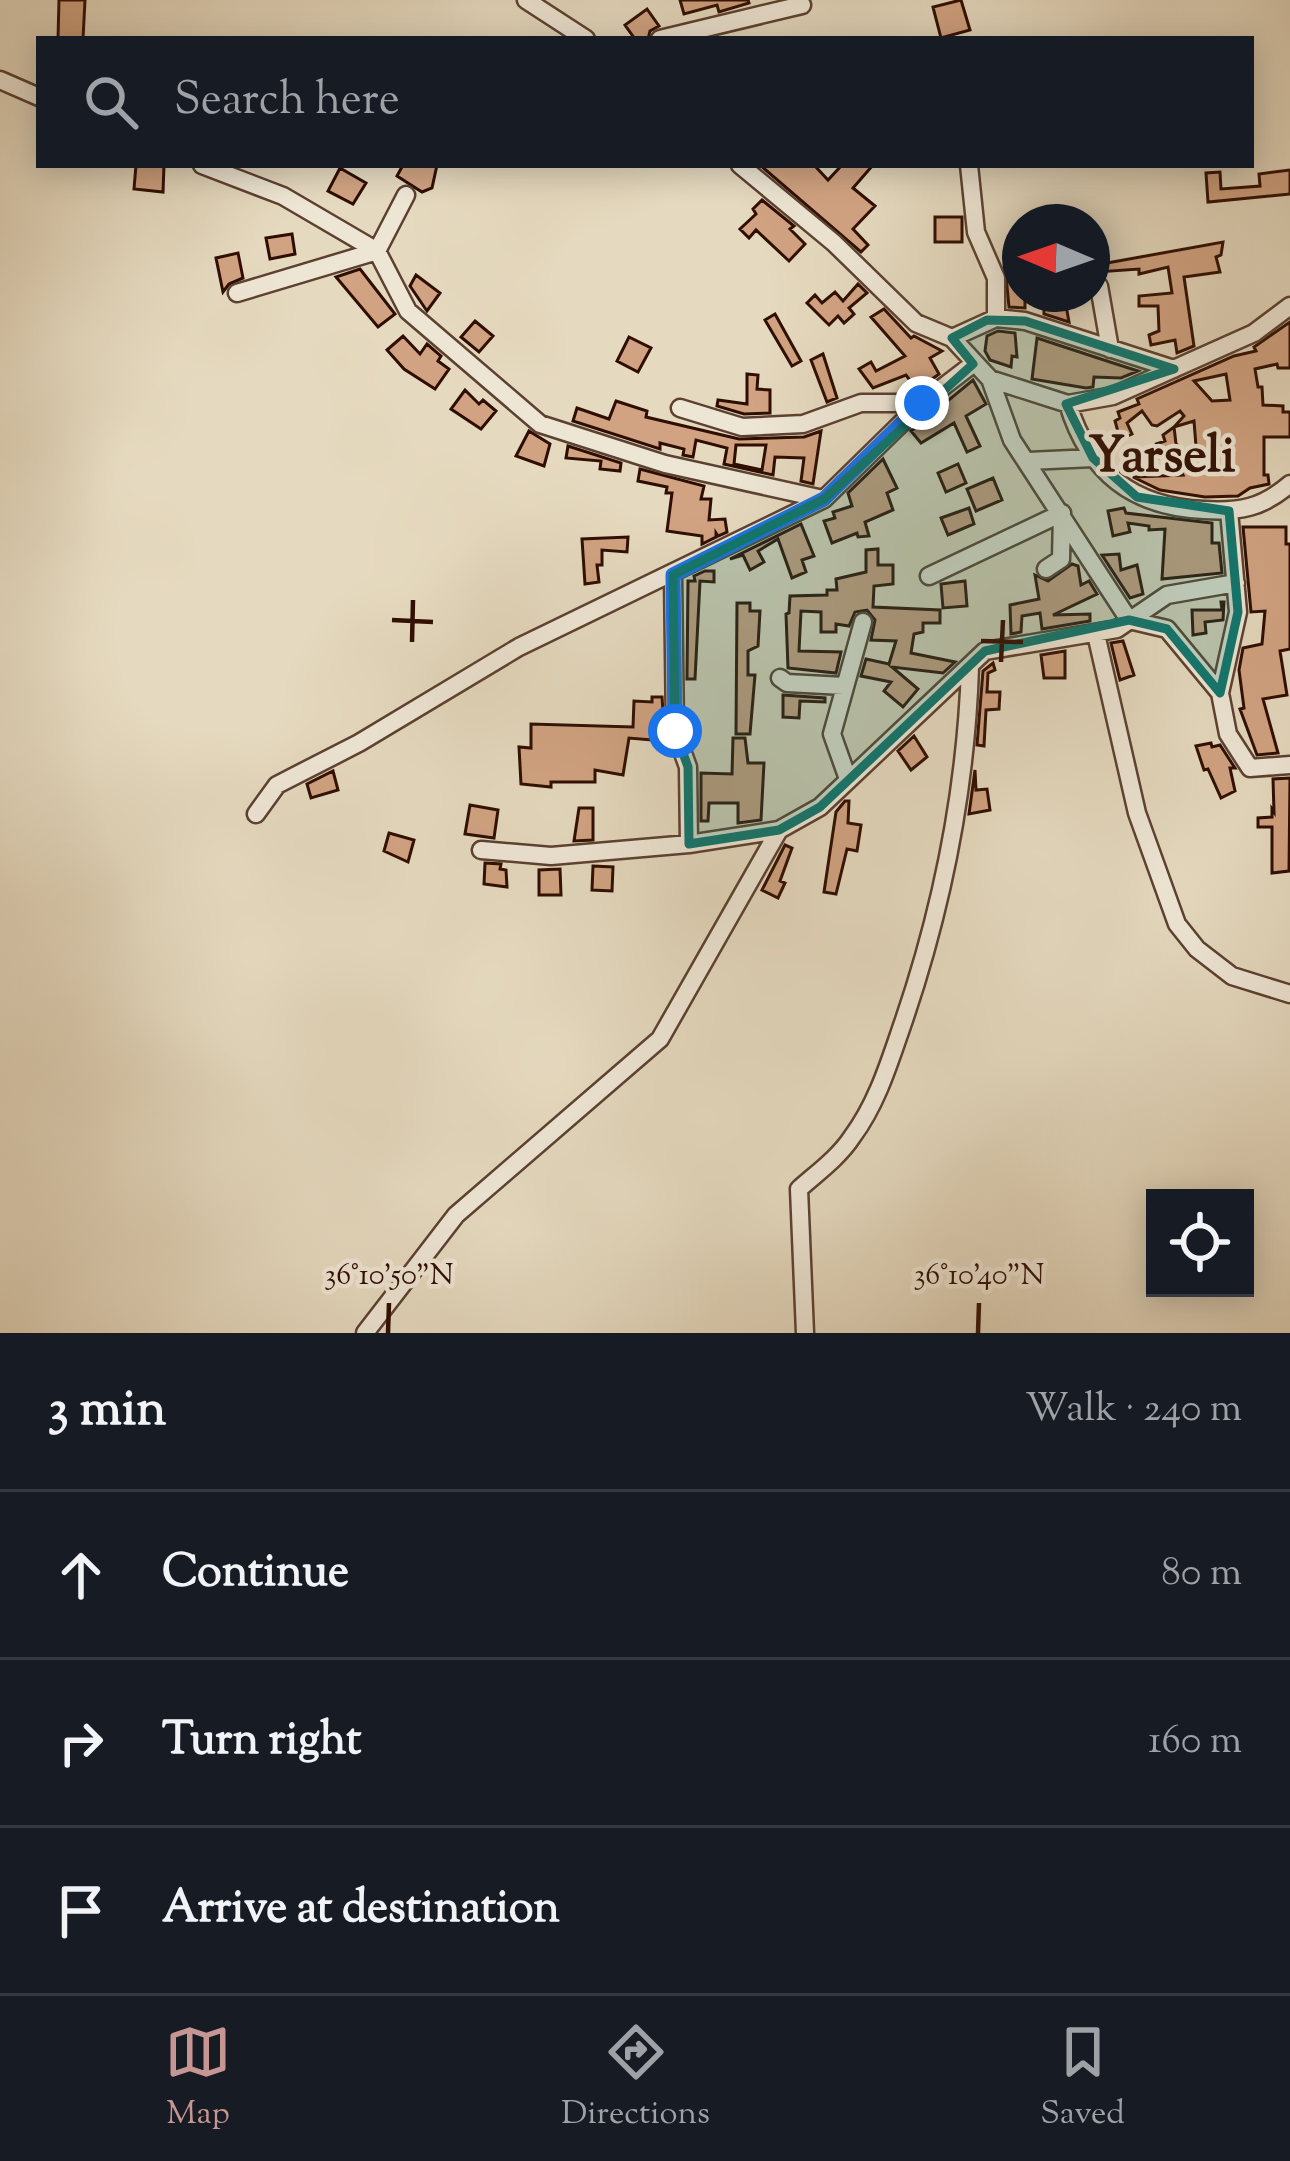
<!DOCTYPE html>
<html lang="en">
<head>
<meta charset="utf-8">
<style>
	:root { --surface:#171b24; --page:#242831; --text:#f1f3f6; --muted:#9ea1a6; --line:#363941; --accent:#c59692 }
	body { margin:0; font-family:"Sorts Mill Goudy",serif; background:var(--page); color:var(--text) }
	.controls { position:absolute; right:36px; bottom:36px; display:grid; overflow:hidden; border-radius:0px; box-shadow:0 6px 30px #0003 }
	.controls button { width:108px; height:108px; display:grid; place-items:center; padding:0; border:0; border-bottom:3px solid var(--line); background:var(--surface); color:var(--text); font:60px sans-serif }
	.compass { position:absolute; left:1002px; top:204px; width:108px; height:108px; border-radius:50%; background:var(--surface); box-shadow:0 6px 30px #0003; rotate:272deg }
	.stop { position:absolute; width:36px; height:36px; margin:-27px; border:9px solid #1a73e8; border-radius:50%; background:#fff }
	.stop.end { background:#1a73e8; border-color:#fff; box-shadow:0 3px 12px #0008 }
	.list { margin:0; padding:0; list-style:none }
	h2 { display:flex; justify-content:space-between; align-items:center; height:156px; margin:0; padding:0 48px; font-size:51px }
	h2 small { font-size:39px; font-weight:400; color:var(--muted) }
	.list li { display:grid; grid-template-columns:78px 1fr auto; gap:36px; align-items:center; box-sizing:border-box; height:168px; padding:0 48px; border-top:3px solid var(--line) }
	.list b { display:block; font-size:45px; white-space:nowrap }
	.list em { font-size:39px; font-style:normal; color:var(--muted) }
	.icon { flex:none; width:66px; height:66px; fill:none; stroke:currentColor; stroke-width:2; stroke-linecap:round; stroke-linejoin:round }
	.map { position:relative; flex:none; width:1290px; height:1333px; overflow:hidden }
	.search { position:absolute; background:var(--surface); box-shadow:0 6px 30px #0003; left:36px; right:36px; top:36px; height:132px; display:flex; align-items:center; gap:30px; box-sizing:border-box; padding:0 42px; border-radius:0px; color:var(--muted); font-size:45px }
	.sheet { height:660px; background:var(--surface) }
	nav { display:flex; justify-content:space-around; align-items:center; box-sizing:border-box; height:168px; border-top:3px solid var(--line); background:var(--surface); font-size:33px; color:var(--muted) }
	nav a { display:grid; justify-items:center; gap:6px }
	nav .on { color:var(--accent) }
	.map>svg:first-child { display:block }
	.building { fill:#d1a382; stroke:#2f0e02; stroke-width:3; fill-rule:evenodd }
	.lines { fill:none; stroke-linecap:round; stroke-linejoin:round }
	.minor-casing { stroke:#5c4131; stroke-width:21 }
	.minor { stroke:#eee6d5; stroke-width:16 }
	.route { stroke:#1a73e8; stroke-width:15 }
	.marked { fill:#0f766e; fill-opacity:0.2; stroke:#0f766e; stroke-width:9; stroke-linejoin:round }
	.ticks { fill:none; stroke:#2f0e02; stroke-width:4.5 }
	.labels { text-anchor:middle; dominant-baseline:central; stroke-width:9; stroke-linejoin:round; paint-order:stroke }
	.quarter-label { font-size:51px; font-weight:bold; fill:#2f0e02; stroke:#eee6d5 }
	.ticks-label { font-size:30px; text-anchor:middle; fill:#2f0e02; stroke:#eee6d5; stroke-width:9; stroke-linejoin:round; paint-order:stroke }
</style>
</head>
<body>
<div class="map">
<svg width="1290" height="1333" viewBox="0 0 1290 1333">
	<rect width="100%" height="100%" fill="#e5d9bf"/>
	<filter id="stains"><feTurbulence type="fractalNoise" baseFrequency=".00167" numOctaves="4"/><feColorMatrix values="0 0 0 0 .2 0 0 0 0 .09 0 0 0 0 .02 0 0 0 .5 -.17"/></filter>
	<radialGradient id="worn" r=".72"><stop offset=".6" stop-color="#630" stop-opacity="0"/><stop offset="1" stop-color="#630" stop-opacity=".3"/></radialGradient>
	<path class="building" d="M59 0H85L83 39H58Z
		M680 0H748L749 3 719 12 717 5 684 14Z
		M961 0 970 30 941 38 933 7Z
		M647 9 659 26 650 31 648 39H635L625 25Z
		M136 165H164L163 192 134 189Z
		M403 165H437L432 188 422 192 397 176Z
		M760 165H814L828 180 842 165H873L853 188 875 206 853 229 868 245 861 252Z
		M340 168 366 183 353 204 328 191Z
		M1290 170V194L1208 202 1206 173 1220 172 1221 189 1260 186 1259 174Z
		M762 200 794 226 790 229 805 244 789 261 756 230 749 238 740 229 756 214 753 209Z
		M935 217H962V242H935Z
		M292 234 295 254 270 259 266 238Z
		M1223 242 1221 255 1216 257 1220 272 1184 277 1194 346 1177 353 1175 340 1151 345 1149 335 1159 331 1158 306H1139V296L1172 293 1168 267 1139 274V269L1097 272 1096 265Z
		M238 253 243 278 229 284 223 292 216 258Z
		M1005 266H1020V294H1025V308L1009 307Z
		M360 269 395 314 378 327 336 277Z
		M416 275 440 293 427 311 410 286Z
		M858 284 867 293 849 308 854 314 844 323 838 316 829 325 807 303 815 295 822 303 835 292 843 301Z
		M1044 294H1064L1069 322 1044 314Z
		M884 309 911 338 914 336 942 351 930 358 939 374 917 390 906 375 873 388 859 369 871 362 876 371 905 356 871 317Z
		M775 314 801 361 792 366 765 320Z
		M475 321 493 336 479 352 461 337Z
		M1290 322V368H1278L1277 364 1255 369 1258 387H1262L1263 405 1283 406V412H1290V437H1264V475H1268L1269 484 1250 488 1238 496 1205 497 1160 490 1133 477 1183 475 1172 453 1133 467 1156 444 1165 441 1163 435 1174 427 1176 444 1197 459 1194 421 1174 427 1184 416 1180 411 1157 426 1152 425 1142 411 1127 423 1132 434 1120 439 1115 421 1120 418 1118 412 1139 404 1137 399 1234 356 1256 351 1254 347ZM1226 374 1230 400 1212 401 1194 381Z
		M998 331 1015 333 1017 357 1012 356 1011 367 990 360 985 351 987 336Z
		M403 336 420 354 427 344 441 356 438 361 449 369 435 389 404 369 387 350Z
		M629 337 651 348 638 372 617 361Z
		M1037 338 1107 361 1138 371 1121 378 1094 377 1093 387 1086 388 1032 379Z
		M823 354 837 398 827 402 811 360Z
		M747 374 758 375 757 389 770 390V413L744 414 717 406 718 400 747 404Z
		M973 380 986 404 966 416 980 446 967 452 954 423 921 443 911 431Z
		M465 390 479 404 483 400 496 411 481 429 451 409Z
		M616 401 647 411 646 417 739 439 804 437 821 431 813 484 801 481 804 458 775 457 773 475 724 464 727 448 696 440 693 457 683 455 684 449 660 443V449L573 421 577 408 609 419ZM736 445H766L762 470 734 464Z
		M529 431 550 444 544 466 516 456Z
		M568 446 621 463 620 471 600 469 601 461 566 458Z
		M883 459 897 488 887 493 893 510 865 522 869 536 858 537 857 533 832 543 824 521 835 518 833 512 852 506 848 493Z
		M958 464 966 483 946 492 938 473Z
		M640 469 704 486 701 499H711L709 520 725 519 727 532 718 536 716 533V537L702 544V536L667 531 672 493H666L667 487 638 481Z
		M993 478 1002 500 976 511 967 489Z
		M969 508 974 524 948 535 941 518Z
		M1124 508 1126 513 1212 523V543H1219L1222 573 1162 579 1165 529 1149 530V526L1128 523 1130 532 1113 536 1108 511Z
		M801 524 814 556 802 560 806 572 792 578 778 539 758 551 764 562 750 570 743 555 730 559Z
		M1243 527H1286V544H1290V649L1280 651 1287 695 1263 699 1278 753 1257 755 1240 709 1244 708 1239 670 1243 648 1262 644 1265 611 1251 612Z
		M628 537 627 552 602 550V565H597L599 582 585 584 582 539Z
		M878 549V565H893V584L874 586 873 607 940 610V623H923V632L914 634 911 653 955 662 943 673 892 667 918 689 903 707 884 691 891 682 861 676 866 659 889 664 896 641 871 640 875 620 867 610 855 612 849 626 836 624V632H821V612L801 611 799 651 841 652 836 673 788 668 786 614 789 613 790 596 827 595V590H837L836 579 866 572V550Z
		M1119 554 1121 570 1137 565 1143 594 1130 598 1102 555Z
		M1072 564 1078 566 1081 585 1089 581 1097 594 1053 615 1090 614V621L1042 629 1040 613 1022 616 1021 632 1011 634 1010 605 1039 599 1035 575 1048 581Z
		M705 571H714V582L700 581 695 679H687L688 581H695L694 576Z
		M965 581 967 606 943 608 941 584Z
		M1221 602H1224L1223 620 1205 622 1206 633 1193 635 1192 610H1222Z
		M737 603H750V611H760L758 646 748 651V675H755L750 734H736Z
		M1123 641 1134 675 1120 680 1111 643Z
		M1065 651V678H1044L1041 655Z
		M993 663 995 670 988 673 987 692H1000L999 709 986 710 984 746 977 745 983 671Z
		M783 695 825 698V702L800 701 799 718 783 717Z
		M652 697H662L665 741 629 738 623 775 595 770V782H551V787L521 784 519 747 531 748V724L633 727 634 701 652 702Z
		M914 736 927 757 911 770 898 751Z
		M733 738H745L748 763H764L761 820 738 823V803H709L708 821H701V773L732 774Z
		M1211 743 1212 747 1220 745 1235 768H1230L1235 791 1221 798 1208 769 1204 770 1196 746Z
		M975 770 976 790 987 789 990 810 969 814Z
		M333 771 338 790 311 798 307 784Z
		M1290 778 1289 871 1272 873V827H1258V818L1272 817V809L1274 812 1273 779Z
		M845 801H849L848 823 861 825 857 851 847 849 836 894 824 892 836 812Z
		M470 805 498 810 494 838 465 834Z
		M579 808H593V840L574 841Z
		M389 833 414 840 408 862 384 851Z
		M785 845 792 848 780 881 785 883 778 898 762 890Z
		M485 863 501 864 500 869 506 870 507 887 484 884Z
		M593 866 613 867 612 891 592 890Z
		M560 869 561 895H539V870Z"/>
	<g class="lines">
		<g class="minor-casing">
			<path id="minor" d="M526 0 586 39
				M660 39 802 5
				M0 80 39 97
				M202 165 283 196 377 251 408 311 540 424 665 464 823 499
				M740 165 834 243 916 323 952 338 990 379 1068 404 1113 396 1254 333 1290 306
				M969 165 976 232 996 278V318
				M1099 286 1110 349
				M237 293 377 251 406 195
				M952 338 996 318 1025 321 1174 369
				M990 379 1012 440 1129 620 1167 629 1220 693 1228 734 1250 768 1290 765
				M1068 404C1089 473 1133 507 1204 510 1240 512 1262 508 1290 484
				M680 408 742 427 803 424 861 403H922
				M1028 461 1093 458
				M1046 569 1061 559 1062 514
				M673 575 675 731 688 767 689 844
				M929 576 1062 513
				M1096 634 1137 813 1177 924 1197 949 1232 976 1290 994
				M780 678 787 683 844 686
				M1220 693 1238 612 1229 511
				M848 779 832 734 863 622
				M256 814 277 785 359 743 519 647 824 499 922 403 973 364
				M481 850 551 856 689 844 779 830 820 807 985 651 1117 629 1167 595 1236 583
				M365 1333 456 1215 660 1039 779 830
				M805 1333 799 1189C817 1173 839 1157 852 1137 878 1102 890 1060 904 1020 943 905 966 789 970 668"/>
		</g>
		<use href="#minor" class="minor"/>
	</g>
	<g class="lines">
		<path class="route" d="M675 731 673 575 824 499 922 403"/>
	</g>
	<path class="marked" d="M987 320 1025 321 1174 369 1066 404 1093 458 1137 497 1229 511 1238 612 1220 693 1167 629 1129 620 985 651 820 807 779 830 689 844 688 767 675 731 673 575 824 499 973 364 952 338Z"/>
	<path class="ticks" d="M392 620 433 622M981 641 1023 642M412 642 413 600M1001 662 1003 620M388 1333 389 1303M978 1333 979 1303"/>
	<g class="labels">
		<g class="quarter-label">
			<text x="1162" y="458">Yarseli</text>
		</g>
	</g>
	<g class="ticks-label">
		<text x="389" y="1284">36°10'50"N</text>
		<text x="979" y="1284">36°10'40"N</text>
	</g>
	<rect width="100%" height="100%" filter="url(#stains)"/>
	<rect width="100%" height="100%" fill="url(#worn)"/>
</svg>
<div class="controls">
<button><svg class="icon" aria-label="locate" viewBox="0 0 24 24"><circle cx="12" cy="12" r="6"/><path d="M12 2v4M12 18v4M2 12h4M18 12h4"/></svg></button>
</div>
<svg class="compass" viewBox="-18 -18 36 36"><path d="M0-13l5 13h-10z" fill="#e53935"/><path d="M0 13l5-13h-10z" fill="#9ea1a6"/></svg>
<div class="stop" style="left:675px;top:731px"></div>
<div class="stop end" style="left:922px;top:403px"></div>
<div class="search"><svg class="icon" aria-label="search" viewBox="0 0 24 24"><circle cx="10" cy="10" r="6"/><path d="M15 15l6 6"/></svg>Search here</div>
</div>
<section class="sheet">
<h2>3 min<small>Walk · 240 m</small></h2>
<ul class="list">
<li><svg class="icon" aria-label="ahead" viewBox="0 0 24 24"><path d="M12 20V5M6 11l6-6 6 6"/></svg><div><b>Continue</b></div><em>80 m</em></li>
<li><svg class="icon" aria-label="right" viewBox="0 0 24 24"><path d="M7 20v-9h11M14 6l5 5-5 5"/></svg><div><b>Turn right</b></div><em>160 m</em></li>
<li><svg class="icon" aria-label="arrive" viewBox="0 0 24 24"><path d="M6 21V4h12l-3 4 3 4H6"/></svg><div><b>Arrive at destination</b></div></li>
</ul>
</section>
<nav>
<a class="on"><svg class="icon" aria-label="map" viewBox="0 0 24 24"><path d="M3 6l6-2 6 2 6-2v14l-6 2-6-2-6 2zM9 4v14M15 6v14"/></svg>Map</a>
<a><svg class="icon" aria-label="directions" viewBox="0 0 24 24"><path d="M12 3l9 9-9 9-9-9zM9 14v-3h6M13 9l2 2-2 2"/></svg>Directions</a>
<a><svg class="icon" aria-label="saved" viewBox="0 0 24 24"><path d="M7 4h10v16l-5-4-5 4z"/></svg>Saved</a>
</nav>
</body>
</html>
